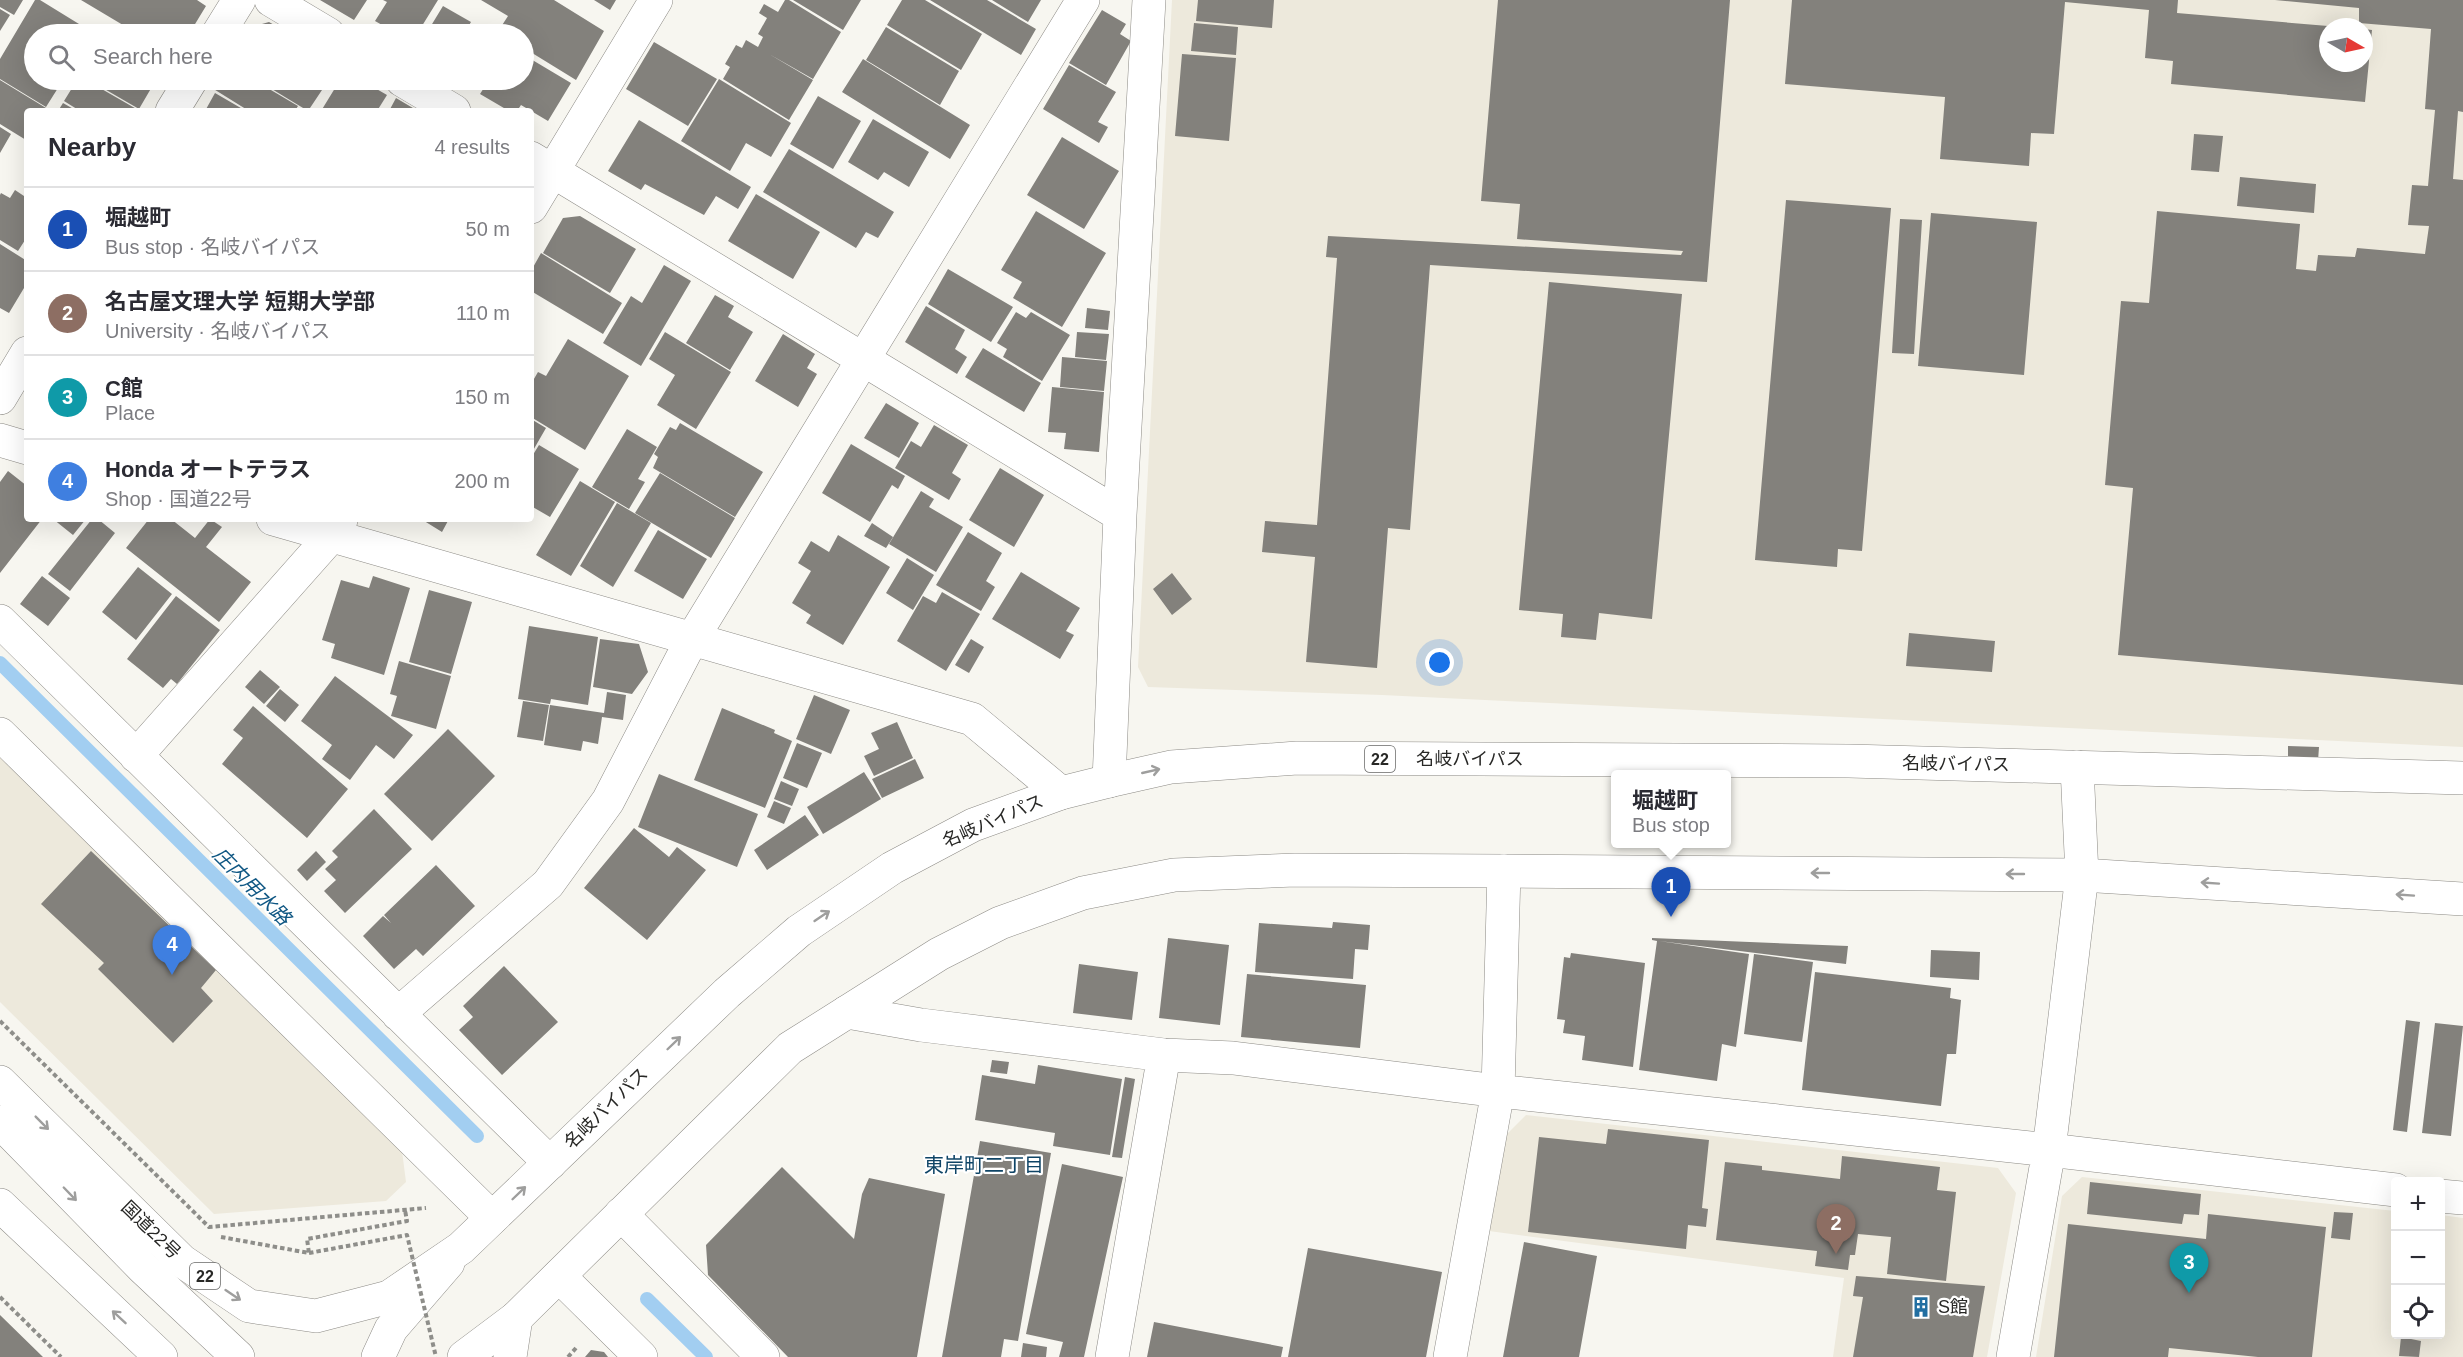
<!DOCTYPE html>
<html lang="en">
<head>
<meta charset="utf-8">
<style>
	:root { --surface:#fff; --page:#f2f2f3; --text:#2b2b33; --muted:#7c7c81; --line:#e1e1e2; --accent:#216ea1 }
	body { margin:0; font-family:Helvetica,"Noto Sans JP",sans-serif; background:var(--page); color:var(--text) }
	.controls { position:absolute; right:18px; bottom:18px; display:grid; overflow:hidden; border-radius:6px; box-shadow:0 6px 24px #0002 }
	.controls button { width:54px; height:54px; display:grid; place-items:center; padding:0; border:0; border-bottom:2px solid var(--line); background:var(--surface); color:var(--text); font:30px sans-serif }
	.compass { position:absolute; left:2319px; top:18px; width:54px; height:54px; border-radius:50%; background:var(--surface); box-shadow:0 6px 24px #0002; rotate:99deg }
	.you { position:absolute; left:1440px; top:663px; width:21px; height:21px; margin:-15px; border:4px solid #fff; border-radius:50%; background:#1a73e8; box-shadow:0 0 0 9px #1a73e833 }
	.badge { display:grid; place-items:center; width:39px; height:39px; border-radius:50%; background:var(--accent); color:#fff; font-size:20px; font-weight:700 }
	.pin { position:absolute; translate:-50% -50px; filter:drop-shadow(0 2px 3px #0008) }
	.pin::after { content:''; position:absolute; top:32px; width:21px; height:18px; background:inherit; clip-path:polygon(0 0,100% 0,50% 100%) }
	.popup { position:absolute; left:1611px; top:770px; width:120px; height:78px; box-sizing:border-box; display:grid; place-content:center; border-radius:6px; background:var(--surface); filter:drop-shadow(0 2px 4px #0005); font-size:20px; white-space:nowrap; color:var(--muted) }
	.popup b { font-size:22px; color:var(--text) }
	.popup::after { content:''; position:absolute; left:50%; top:100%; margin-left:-12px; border:12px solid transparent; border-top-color:var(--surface) }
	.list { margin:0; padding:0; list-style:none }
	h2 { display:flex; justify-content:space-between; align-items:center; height:78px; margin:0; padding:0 24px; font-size:26px }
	h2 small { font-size:20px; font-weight:400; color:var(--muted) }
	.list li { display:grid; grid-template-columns:39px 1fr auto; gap:18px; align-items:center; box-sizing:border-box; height:84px; padding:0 24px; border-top:2px solid var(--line) }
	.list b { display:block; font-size:22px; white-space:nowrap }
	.list p { margin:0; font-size:20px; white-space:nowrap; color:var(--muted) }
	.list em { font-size:20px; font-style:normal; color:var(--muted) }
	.icon { flex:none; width:33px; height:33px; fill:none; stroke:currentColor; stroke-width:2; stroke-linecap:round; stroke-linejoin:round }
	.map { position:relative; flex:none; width:2463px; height:1357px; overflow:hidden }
	.search { position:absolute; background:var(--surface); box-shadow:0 6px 24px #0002; left:24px; top:24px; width:510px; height:66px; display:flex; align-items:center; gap:15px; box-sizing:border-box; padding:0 21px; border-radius:33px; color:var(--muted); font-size:22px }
	.panel { position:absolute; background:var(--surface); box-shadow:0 6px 24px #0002; left:24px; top:108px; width:510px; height:414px; border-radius:6px }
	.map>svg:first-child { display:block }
	.built { fill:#ede9dc; fill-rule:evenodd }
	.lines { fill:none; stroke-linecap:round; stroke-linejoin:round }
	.stream { stroke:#a2cef1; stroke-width:14 }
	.building { fill:#83817c }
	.minor-casing { stroke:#8c8a85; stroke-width:34 }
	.major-casing { stroke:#8c8a85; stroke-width:34 }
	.highway-casing { stroke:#8c8a85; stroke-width:34 }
	.path { stroke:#8e8e8a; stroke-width:4; stroke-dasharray:4.5 3; stroke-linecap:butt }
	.minor { stroke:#fff; stroke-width:33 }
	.major { stroke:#fff; stroke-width:33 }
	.highway { stroke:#fff; stroke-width:33 }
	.path-bridge { stroke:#8e8e8a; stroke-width:4; stroke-dasharray:4.5 3; stroke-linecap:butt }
	.oneway { stroke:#9e9e9d }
	.labels { text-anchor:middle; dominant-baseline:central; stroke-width:4.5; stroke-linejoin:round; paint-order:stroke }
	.shield { fill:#fff; stroke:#686867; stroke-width:1.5 }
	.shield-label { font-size:16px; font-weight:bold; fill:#282826 }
	.street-label { font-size:18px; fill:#282826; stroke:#fff }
	.poi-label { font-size:18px; fill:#282826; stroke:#fff; text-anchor:start }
	.water-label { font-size:20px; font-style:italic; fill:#0f5783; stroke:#fff }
	.neighbourhood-label { font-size:20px; fill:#0e4466; stroke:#fff }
</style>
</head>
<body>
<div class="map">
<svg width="2463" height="1357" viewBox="0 0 2463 1357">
	<rect width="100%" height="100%" fill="#f7f6f0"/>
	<path class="built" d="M1172 0H2463V747L1382 695 1148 687 1138 667ZM2328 27H2364V63H2328Z
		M0 751 402 1151 406 1182 386 1201 214 1214 0 1002Z
		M1526 1115 1998 1168 2016 1193 1987 1357H1833L1844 1278 1489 1231 1504 1137Z
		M2082 1177 2395 1211 2396 1334H2440L2441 1215 2463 1218V1357H2036L2062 1196Z"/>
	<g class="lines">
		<path class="stream" d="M0 663 477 1136
			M647 1299 706 1357"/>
	</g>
	<path class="building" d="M0 0H23L14 15 0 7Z
		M35 0H40L92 32 91 34H34V80H63L46 107 0 79V59Z
		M81 0H197L206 6 189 34H138Z
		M320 0H367L354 20Z
		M383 0H438L417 34H398L375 21 387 2Z
		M481 0H554L604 31 576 80 524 48V34L497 33 508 16Z
		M594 0H616L610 10Z
		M785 0H789L841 32 813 79 769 54 813 80 789 120 723 79 730 67 725 64 736 45 742 48 746 40 758 47 763 37 758 34 767 18 759 13 764 4 778 12Z
		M793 0H861L843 30Z
		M902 0H925L982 34 961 70 887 25Z
		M930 0H987L1036 29 1021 55Z
		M992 0H1041L1028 22Z
		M1198 0H1274L1272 28 1196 21Z
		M1498 0H1730L1707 282 1430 265 1410 530 1388 528 1377 668 1306 662 1315 557 1262 552 1265 521 1317 525 1337 258 1326 257 1328 236 1681 255 1683 251 1517 239 1520 204 1481 201Z
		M1792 0H2178L2177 13 2328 26V63H2364V29L2372 30 2365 102 2171 84 2173 61 2145 58 2149 10 2065 2 2054 134 2031 133 2029 166 1940 159 1945 97 1785 84Z
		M2275 0H2463V112L2458 111 2453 179 2463 180V685L2118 655 2133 488 2105 485 2121 301 2149 303 2157 211 2300 224 2296 269 2316 271 2318 255 2355 257 2357 248 2425 254 2429 226 2408 225 2412 185 2428 186 2435 110 2425 109 2431 29 2359 23V8Z
		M443 6 471 22 464 34H426Z
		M0 9 10 15 0 31Z
		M1102 10 1126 24 1120 34 1131 41 1106 85 1069 63Z
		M269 22 290 34H244L248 28Z
		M1194 23 1238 27 1236 55 1191 51Z
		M886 27 959 71 940 105 866 60Z
		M654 42 717 79 688 126 626 89Z
		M1182 54 1236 58 1229 141 1175 136Z
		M524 55 571 83 548 121 521 105 517 111H509L480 94 489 80H524Z
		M863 59 970 125 950 159 842 92Z
		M1069 65 1116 92 1098 122 1108 127 1099 143 1043 109Z
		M719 79 791 123 771 157 746 143 730 171 681 141Z
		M0 80 46 108 44 111H27L26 140 0 124Z
		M77 80H86L140 111H80L64 101Z
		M89 80H144L153 85 139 109Z
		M217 80H254L298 106 295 111H249L212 88Z
		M257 80H305L322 90 308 111Z
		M308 80H328L322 88Z
		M340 80H361L387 95 377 111H321Z
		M215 93 246 111H205Z
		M818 96 861 121 833 169 790 144Z
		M396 98 418 111H389Z
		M63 103 77 111H58Z
		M873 119 929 152 909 187 884 172 878 180 848 162Z
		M639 120 751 187 738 209 716 196 704 215 645 184 641 190 608 171Z
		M0 127 11 134 0 153Z
		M2194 134 2223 136 2219 172 2191 170Z
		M1062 137 1119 171 1084 229 1027 195Z
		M789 149 894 212 878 238 866 232 856 248 763 192Z
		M2240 177 2316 184 2314 213 2237 206Z
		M15 190 27 198V237L18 251 0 240V195L1 193 10 198Z
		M756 194 820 232 793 279 728 241Z
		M1786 200 1891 208 1862 551 1838 549 1837 567 1755 560Z
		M1036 211 1106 253 1062 327 1013 298 1022 282 1001 270Z
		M1931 213 2037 222 2024 375 1918 366Z
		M580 216 636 249 610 293 543 253 563 218Z
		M1900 219 1922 220 1914 354 1892 353Z
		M0 244 27 261V283L9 313 0 308Z
		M541 253 622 303 603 334 531 291V271Z
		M664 265 691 281 641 366 603 343 631 296 642 303Z
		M948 269 1013 307 991 342 928 304Z
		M1549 282 1682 294 1652 619 1599 613 1596 640 1561 637 1563 614 1519 610Z
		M715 295 734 306 728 317 753 332 730 370 686 343Z
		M926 306 965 330 955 349 967 357 957 374 905 342Z
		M1087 308 1110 311 1108 330 1085 328Z
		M1016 312 1026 318 1031 312 1070 335 1042 381 1003 357 1007 349 997 343Z
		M665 332 731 372 696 429 657 405 675 375 649 359Z
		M1077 332 1109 334 1106 360 1075 357Z
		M783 334 815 354 807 368 817 374 798 407 755 381Z
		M568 339 629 376 585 450 531 417V384L538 372 546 376Z
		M983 348 1041 383 1024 412 965 377Z
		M1062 357 1107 361 1104 391 1060 387Z
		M1052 387 1104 392 1099 452 1064 449 1066 433 1048 432Z
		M886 403 919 423 899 458 864 438Z
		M531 419 546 428 531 454Z
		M680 423 763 472 735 517 653 468 658 457 654 454 670 427 676 430Z
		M934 425 968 445 952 473 961 479 949 500 895 468 911 441 921 447Z
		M627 429 657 447 638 479 645 482 629 509 592 487Z
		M851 444 905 476 898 489 892 485 870 522 822 493Z
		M539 445 579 469 550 517 531 506V458Z
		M1000 468 1044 495 1014 547 969 520Z
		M8 471 27 486V519H42L0 573V482Z
		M660 473 735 518 711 558 635 513Z
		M580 481 615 502 571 576 536 555Z
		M921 491 934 499 929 507 963 527 936 572 889 544Z
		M617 503 651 523 613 587 580 566Z
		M53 519H86L73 535Z
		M92 519H98L115 533 70 591 48 574Z
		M149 519H171L195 538 210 519 222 527 206 547 251 582 219 622 126 548Z
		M421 519H449L442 532Z
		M872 523 893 537 886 548 864 536Z
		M658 530 707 559 683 599 634 571Z
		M968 532 1002 553 986 581 995 587 981 611 936 585Z
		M838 535 890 567 843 645 806 623 811 615 792 603 811 571 798 563 811 541 829 552Z
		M907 558 934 575 913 610 886 593Z
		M138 567 172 594 136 640 102 612Z
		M1021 572 1080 608 1066 631 1074 635 1060 659 992 619Z
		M1172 573 1192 599 1172 615 1153 589Z
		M42 576 70 598 48 626 20 604Z
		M373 576 410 588 384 675 331 658 335 644 322 640 341 580 369 588Z
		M429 590 472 602 451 674 409 662Z
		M942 592 980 614 946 671 897 641 923 596 936 603Z
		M176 596 220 630 177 684 171 679 163 688 127 659Z
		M529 626 598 637 588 705 551 699 550 704 518 699Z
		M1909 633 1995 641 1992 672 1906 666Z
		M600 639 639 644 648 672 632 694 593 687Z
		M971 639 984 647 969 673 955 665Z
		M399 661 451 676 436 729 391 716 397 696 390 694Z
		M260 670 280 687 264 704 245 687Z
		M335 676 413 735 394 759 376 745 350 780 322 759 332 745 301 721Z
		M280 689 299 705 285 722 266 706Z
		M607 692 626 695 623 720 602 717 598 744 583 741 581 751 544 745 550 705 604 713Z
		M814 695 850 710 831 754 796 739Z
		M523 701 549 705 543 741 517 737Z
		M253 706 348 789 307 838 222 764 243 738 233 730Z
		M722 708 775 730 774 733 792 741 765 808 694 780Z
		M897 722 913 758 874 776 864 756 879 749 871 733Z
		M448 729 495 776 432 841 384 794Z
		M797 743 822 753 807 788 783 778Z
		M2288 746 2319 747 2318 761 2288 760Z
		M915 759 924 778 882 798 872 779Z
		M864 772 881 799 823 834 807 807Z
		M659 774 758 814 737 867 638 827Z
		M781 781 799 789 792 806 774 799Z
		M774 801 791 808 784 824 767 817Z
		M374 809 412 849 345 913 324 891 336 880 325 869 338 857 332 851Z
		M805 815 819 835 767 870 754 850Z
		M634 828 669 857 677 847 706 870 647 940 584 888Z
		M91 851 216 970 201 988 213 1001 173 1043 98 969 104 963 41 904Z
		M316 851 326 862 307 881 297 870Z
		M436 865 475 906 423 956 416 949 394 969 363 936 383 916 391 923 384 915Z
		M1333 922 1370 925 1368 950 1355 949 1353 979 1255 972 1259 923 1332 928Z
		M1168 938 1229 945 1220 1025 1159 1018Z
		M1652 938 1848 946 1846 964 1659 941 1749 954 1736 1047 1722 1044 1717 1081 1639 1070 1657 941 1652 940Z
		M1931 950 1980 952 1979 980 1930 977Z
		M1571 953 1645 963 1633 1067 1582 1060 1585 1036 1563 1033 1565 1020 1557 1019 1564 957 1570 958Z
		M1754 954 1813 962 1802 1042 1744 1034Z
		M1079 964 1138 972 1132 1020 1073 1013Z
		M504 966 558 1022 502 1075 459 1030 473 1017 463 1006Z
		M1815 972 1951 988 1950 998 1961 1000 1956 1054H1947L1941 1106 1802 1090Z
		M1247 974 1366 985 1360 1048 1241 1037Z
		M2406 1020 2420 1022 2407 1132 2393 1130Z
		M2435 1023 2463 1026 2451 1136 2422 1133Z
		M992 1060 1009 1062 1007 1074 990 1072Z
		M1038 1065 1122 1079 1110 1155 1053 1146 1055 1133 975 1120 982 1075 1035 1084Z
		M1125 1077 1135 1079 1122 1158 1112 1157Z
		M1608 1129 1709 1140 1702 1208 1708 1209 1706 1227 1688 1225 1686 1249 1528 1232 1539 1137 1606 1144Z
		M980 1141 1051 1153 1018 1341 1004 1339 1001 1357H942Z
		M1842 1156 1940 1167 1937 1190 1956 1192 1946 1281 1887 1274 1891 1237 1858 1234 1855 1255H1850L1848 1270 1815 1266 1817 1251 1716 1240 1725 1162 1762 1166V1170L1840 1179Z
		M1062 1164 1123 1177 1084 1357H1059L1063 1342 1026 1334Z
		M782 1167 854 1239 862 1194 869 1178 945 1194 917 1357H788L708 1275 706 1245Z
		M2090 1182 2201 1194 2199 1215 2184 1214 2182 1224 2087 1214Z
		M2334 1212 2353 1213 2350 1240 2331 1238Z
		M2208 1214 2326 1227 2312 1357H2258L2169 1348 2168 1357H2054L2068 1224 2206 1239Z
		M1524 1242 1597 1256 1579 1357H1503Z
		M1308 1248 1442 1272 1426 1357H1288Z
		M1856 1276 1985 1286 1973 1357H1853L1863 1297 1853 1296Z
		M0 1315 43 1357H0Z
		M1154 1322 1283 1347 1281 1357H1147Z
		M2401 1337 2421 1341 2419 1357 2399 1356Z
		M1023 1343 1047 1347 1046 1357H1021Z
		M591 1350 604 1352 608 1357H585Z"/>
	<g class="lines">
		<g class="minor-casing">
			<path id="minor" d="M271 0 328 34
				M218 34 239 0
				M402 80 454 111
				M172 111 191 80
				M531 158 1120 515
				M531 207 656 0
				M0 398 27 353
				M0 440 27 448
				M273 519 972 719 1061 793
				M0 621 550 1163
				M0 734 492 1218
				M136 756 331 536 341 520
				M1109 781 1120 515 1149 0
				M847 1012 921 1025 1164 1055 1233 1058 1498 1091 2049 1150 2396 1190
				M398 1014 548 884 608 801 692 639 1083 0
				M2440 1196 2463 1198
				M621 1214 763 1357
				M559 1276 641 1357
				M1112 1357 1164 1055
				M1450 1357 1498 1091 1504 871
				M2013 1357 2049 1150 2082 875 2077 767"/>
		</g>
		<g class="major-casing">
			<path id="major" d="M0 1122 143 1268 238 1357
				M378 1357 391 1329 448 1263
				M510 1357 516 1318"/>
		</g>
		<g class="highway-casing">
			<path id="highway" d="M0 1082 182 1261 249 1306 316 1316 389 1297 461 1248 727 993 799 931 892 868 973 825 1061 793 1109 781 1171 767 1297 758 1849 761 2463 778
				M0 1205 161 1357
				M464 1357 516 1318 790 1048 939 954 1000 923 1083 893 1174 875 1295 870 1504 871 2082 875 2463 899"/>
		</g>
		<path class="path" d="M0 1021 209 1227 426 1208
			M221 1237 309 1253 307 1239 407 1221 405 1210
			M0 1297 61 1357
			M568 1357 576 1348"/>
		<use href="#minor" class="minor"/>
		<use href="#major" class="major"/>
		<use href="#highway" class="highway"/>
		<path class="path-bridge" d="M309 1253 407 1235 436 1357"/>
	</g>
	<defs><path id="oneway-shaft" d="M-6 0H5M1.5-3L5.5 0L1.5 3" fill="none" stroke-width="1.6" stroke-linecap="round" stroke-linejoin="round" transform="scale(1.5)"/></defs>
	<g class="oneway">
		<use href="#oneway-shaft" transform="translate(1151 771) rotate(-13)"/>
		<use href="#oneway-shaft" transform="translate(1820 873) rotate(-180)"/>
		<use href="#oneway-shaft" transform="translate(2015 874) rotate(-180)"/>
		<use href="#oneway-shaft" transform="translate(2210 883) rotate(-176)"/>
		<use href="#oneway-shaft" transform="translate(2405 895) rotate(-176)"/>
		<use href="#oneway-shaft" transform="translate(822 916) rotate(-34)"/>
		<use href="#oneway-shaft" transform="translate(674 1043) rotate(-44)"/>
		<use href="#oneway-shaft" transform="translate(42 1123) rotate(45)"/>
		<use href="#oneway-shaft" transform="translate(519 1193) rotate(-44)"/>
		<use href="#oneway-shaft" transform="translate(70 1194) rotate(46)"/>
		<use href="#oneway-shaft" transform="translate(233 1295) rotate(34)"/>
		<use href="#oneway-shaft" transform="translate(119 1317) rotate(-137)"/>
	</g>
	<defs>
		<g id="building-bare" transform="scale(1.62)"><path d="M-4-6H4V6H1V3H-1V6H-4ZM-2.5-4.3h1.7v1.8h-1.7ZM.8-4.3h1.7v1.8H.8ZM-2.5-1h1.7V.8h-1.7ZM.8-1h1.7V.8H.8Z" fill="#216ea1" stroke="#fff" stroke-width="2.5" paint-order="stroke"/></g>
	</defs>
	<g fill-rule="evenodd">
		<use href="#building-bare" x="1921" y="1307"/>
	</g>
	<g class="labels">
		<g class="shield">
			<rect x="1365" y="746" width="30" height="26" rx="4.5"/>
			<rect x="190" y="1263" width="30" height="26" rx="4.5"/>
		</g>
		<g class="shield-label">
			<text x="1380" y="759">22</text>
			<text x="205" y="1276">22</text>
		</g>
		<g class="street-label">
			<text x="1470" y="759">名岐バイパス</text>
			<text transform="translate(1956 764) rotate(1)">名岐バイパス</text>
			<text transform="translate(993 821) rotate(-23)">名岐バイパス</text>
			<text transform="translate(606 1108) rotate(-44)">名岐バイパス</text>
			<text transform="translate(151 1230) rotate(44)">国道22号</text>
		</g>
		<g class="poi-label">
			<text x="1938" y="1307">S館</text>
		</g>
		<g class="water-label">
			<text transform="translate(252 886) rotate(45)">庄内用水路</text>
		</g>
		<g class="neighbourhood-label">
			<text x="984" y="1165">東岸町二丁目</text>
		</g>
	</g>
</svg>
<div class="controls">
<button>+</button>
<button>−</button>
<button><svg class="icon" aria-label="locate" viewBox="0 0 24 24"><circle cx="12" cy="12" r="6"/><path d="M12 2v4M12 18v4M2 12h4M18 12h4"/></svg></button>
</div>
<svg class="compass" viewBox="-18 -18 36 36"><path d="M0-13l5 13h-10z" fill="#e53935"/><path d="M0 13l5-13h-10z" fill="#7c7c81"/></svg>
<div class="you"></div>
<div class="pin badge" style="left:1671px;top:917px;background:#1a4fb4">1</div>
<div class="popup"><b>堀越町</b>Bus stop</div>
<div class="pin badge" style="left:1836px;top:1254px;background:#8d6e63">2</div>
<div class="pin badge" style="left:2189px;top:1293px;background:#0f9aa8">3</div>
<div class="pin badge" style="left:172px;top:975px;background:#3f7fe0">4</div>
<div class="search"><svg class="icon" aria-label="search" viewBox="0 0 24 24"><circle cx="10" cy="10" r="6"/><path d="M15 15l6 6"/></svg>Search here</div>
<section class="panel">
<h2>Nearby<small>4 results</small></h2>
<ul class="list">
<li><span class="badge" style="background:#1a4fb4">1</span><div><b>堀越町</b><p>Bus stop · 名岐バイパス</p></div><em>50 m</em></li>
<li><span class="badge" style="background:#8d6e63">2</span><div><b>名古屋文理大学 短期大学部</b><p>University · 名岐バイパス</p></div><em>110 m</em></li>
<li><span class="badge" style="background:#0f9aa8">3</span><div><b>C館</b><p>Place</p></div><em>150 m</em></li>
<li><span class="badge" style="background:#3f7fe0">4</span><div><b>Honda オートテラス</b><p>Shop · 国道22号</p></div><em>200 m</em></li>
</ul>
</section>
</div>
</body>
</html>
